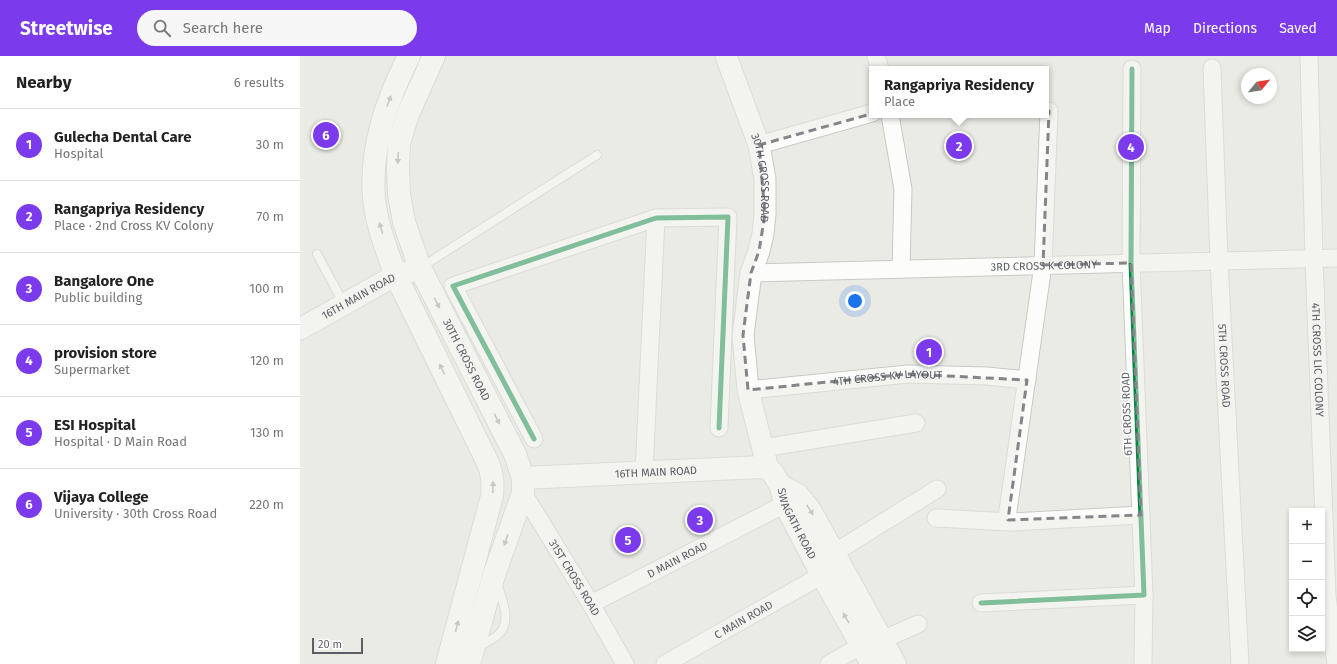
<!DOCTYPE html>
<html lang="en">
<head>
<meta charset="utf-8">
<style>
	:root { --surface:#fff; --page:#f6f6f6; --text:#222; --muted:#767676; --line:#e0e0e0; --accent:#7c3aed }
	body { margin:0; font-family:"Fira Sans",sans-serif; background:var(--page); color:var(--text) }
	.controls { position:absolute; right:12px; bottom:12px; display:grid; overflow:hidden; border-radius:0px; box-shadow:0 2px 6px #0003 }
	.controls button { width:36px; height:36px; display:grid; place-items:center; padding:0; border:0; border-bottom:1px solid var(--line); background:var(--surface); color:var(--text); font:20px sans-serif }
	.compass { position:absolute; left:941px; top:12px; width:36px; height:36px; border-radius:50%; background:var(--surface); box-shadow:0 2px 6px #0003; rotate:60deg }
	.scale { position:absolute; left:12px; bottom:10px; width:51px; box-sizing:border-box; padding-left:4px; border:2px solid #5b5e64; border-top:0; font-size:11px; line-height:14px; white-space:nowrap; color:#5b5e64; -webkit-text-stroke:3px #fff; paint-order:stroke }
	.you { position:absolute; left:555px; top:245px; width:14px; height:14px; margin:-10px; border:3px solid #fff; border-radius:50%; background:#1a73e8; box-shadow:0 0 0 6px #1a73e833 }
	.badge { display:grid; place-items:center; width:26px; height:26px; border-radius:50%; background:var(--accent); color:#fff; font-size:13px; font-weight:700 }
	.pin { position:absolute; translate:-50% -50%; border:2px solid #fff; box-shadow:0 1px 4px #0006 }
	.popup { position:absolute; left:569px; top:10px; width:180px; height:52px; box-sizing:border-box; display:grid; place-content:center; border-radius:0px; background:var(--surface); filter:drop-shadow(0 1px 3px #0005); font-size:13px; white-space:nowrap; color:var(--muted) }
	.popup b { font-size:15px; color:var(--text) }
	.popup::after { content:''; position:absolute; left:50%; top:100%; margin-left:-8px; border:8px solid transparent; border-top-color:var(--surface) }
	.list { margin:0; padding:0; list-style:none }
	h2 { display:flex; justify-content:space-between; align-items:center; height:52px; margin:0; padding:0 16px; font-size:17px }
	h2 small { font-size:13px; font-weight:400; color:var(--muted) }
	.list li { display:grid; grid-template-columns:26px 1fr auto; gap:12px; align-items:center; box-sizing:border-box; height:72px; padding:0 16px; border-top:1px solid var(--line) }
	.list b { display:block; font-size:15px; white-space:nowrap }
	.list p { margin:0; font-size:13px; white-space:nowrap; color:var(--muted) }
	.list em { font-size:13px; font-style:normal; color:var(--muted) }
	.icon { flex:none; width:22px; height:22px; fill:none; stroke:currentColor; stroke-width:2; stroke-linecap:round; stroke-linejoin:round }
	.map { position:relative; flex:none; width:1037px; height:608px; overflow:hidden }
	header { display:flex; align-items:center; gap:24px; box-sizing:border-box; height:56px; padding:0 20px; background:var(--accent); color:#fff }
	header strong { font-size:19px }
	nav { display:flex; gap:22px; margin-inline-start:auto; font-size:14px }
	.search { width:280px; height:36px; background:var(--page); display:flex; align-items:center; gap:10px; box-sizing:border-box; padding:0 14px; border-radius:22px; color:var(--muted); font-size:15px }
	main { display:flex }
	aside { flex:1; background:var(--surface) }
	.map>svg:first-child { display:block }
	.lines { fill:none; stroke-linecap:round; stroke-linejoin:round }
	.service-casing { stroke:#c8c9c7; stroke-width:10 }
	.minor-casing { stroke:#c8c9c7; stroke-width:19 }
	.tertiary-casing { stroke:#c8c9c7; stroke-width:23 }
	.secondary-casing { stroke:#c8cac9; stroke-width:24 }
	.service { stroke:#fcfcfb; stroke-width:8 }
	.minor { stroke:#fcfcfb; stroke-width:17 }
	.tertiary { stroke:#fcfcfb; stroke-width:21 }
	.secondary { stroke:#fcfcfb; stroke-width:22 }
	.cycleway-casing { stroke:#fff; stroke-width:8 }
	.cycleway { stroke:#00873e; stroke-width:5 }
	.oneway { fill:#9b9da0 }
	.marked { fill:none; stroke:#838588; stroke-width:3; stroke-dasharray:8 5; stroke-linejoin:round }
	.labels { text-anchor:middle; dominant-baseline:central; stroke-width:3; stroke-linejoin:round; paint-order:stroke }
	.street-label { font-size:11px; fill:#5b5e64; stroke:#fff }
</style>
</head>
<body>
<header>
<strong>Streetwise</strong>
<div class="search"><svg class="icon" aria-label="search" viewBox="0 0 24 24"><circle cx="10" cy="10" r="6"/><path d="M15 15l6 6"/></svg>Search here</div>
<nav><a>Map</a><a>Directions</a><a>Saved</a></nav>
</header>
<main>
<aside>
<h2>Nearby<small>6 results</small></h2>
<ul class="list">
<li><span class="badge">1</span><div><b>Gulecha Dental Care</b><p>Hospital</p></div><em>30 m</em></li>
<li><span class="badge">2</span><div><b>Rangapriya Residency</b><p>Place · 2nd Cross KV Colony</p></div><em>70 m</em></li>
<li><span class="badge">3</span><div><b>Bangalore One</b><p>Public building</p></div><em>100 m</em></li>
<li><span class="badge">4</span><div><b>provision store</b><p>Supermarket</p></div><em>120 m</em></li>
<li><span class="badge">5</span><div><b>ESI Hospital</b><p>Hospital · D Main Road</p></div><em>130 m</em></li>
<li><span class="badge">6</span><div><b>Vijaya College</b><p>University · 30th Cross Road</p></div><em>220 m</em></li>
</ul>
</aside>
<div class="map">
<svg width="1037" height="608" viewBox="0 0 1037 608">
	<rect width="100%" height="100%" fill="#ebebe5"/>
	<g class="lines">
		<g class="service-casing">
			<path id="service" d="M17 198 44 248
				M120 212 297 99
				M178 592C184 587 193 584 199 578 212 566 202 542 197 528"/>
		</g>
		<g class="minor-casing">
			<g id="minor">
				<path d="M576 0 580 13"/>
				<path id="s1" d="M1009 0 1014 203 1027 540 1036 608"/>
				<path id="s2" d="M912 12 919 205 940 608"/>
				<path d="M746 55H749L743 209 707 462 711 466 841 459"/>
				<path d="M590 59 603 133 601 213"/>
				<path d="M459 89 572 57"/>
				<path id="s3" d="M451 217 1037 202"/>
				<path id="s4" d="M448 334 608 318 687 320 727 324"/>
				<path d="M234 383 153 230 356 162 428 161 419 372"/>
				<path d="M463 392 616 367"/>
				<path d="M344 416 356 162"/>
				<path id="s5" d="M223 437 291 548 325 608"/>
				<path d="M636 462 711 466"/>
				<path d="M534 497 637 433"/>
				<path d="M681 547 844 539 831 207 832 13"/>
				<path id="s6" d="M291 548 485 448"/>
				<path d="M582 584 618 568"/>
				<path id="s7" d="M365 608 522 519"/>
				<path d="M529 608 562 589"/>
				<path d="M843 608 844 539"/>
			</g>
		</g>
		<g class="tertiary-casing">
			<g id="tertiary">
				<path id="s8" d="M426 0 459 89 465 123V158L463 178 459 195 451 217 443 279 448 334 468 413"/>
				<path id="s9" d="M0 273 89 223 120 212"/>
			</g>
		</g>
		<g class="secondary-casing">
			<g id="secondary">
				<path d="M109 0C87 44 70 91 74 141 76 168 87 195 96 220L187 405C193 418 193 427 192 440L147 608"/>
				<path id="s10" d="M134 0 108 58 99 87 98 112 99 138 104 166 120 212 199 367 215 398 223 422V437L194 519 169 608"/>
				<path id="s11" d="M223 422 461 411 468 413 472 416 481 430 485 448 522 519 572 608"/>
				<path d="M481 430 498 439 510 454 595 608"/>
			</g>
		</g>
		<use href="#service" class="service"/>
		<use href="#minor" class="minor"/>
		<use href="#tertiary" class="tertiary"/>
		<use href="#secondary" class="secondary"/>
		<g class="cycleway-casing">
			<path id="cycleway" d="M234 383 153 230 356 162 428 161 419 372
				M681 547 844 539 831 207 832 13"/>
		</g>
		<use href="#cycleway" class="cycleway"/>
	</g>
	<defs><path id="oneway-solid" d="M-6-.8H1V-3.2L6.5 0L1 3.2V.8H-6Z"/></defs>
	<g class="oneway">
		<use href="#oneway-solid" transform="translate(89 45) rotate(-70)"/>
		<use href="#oneway-solid" transform="translate(98 102) rotate(93)"/>
		<use href="#oneway-solid" transform="translate(81 172) rotate(-106)"/>
		<use href="#oneway-solid" transform="translate(137 247) rotate(63)"/>
		<use href="#oneway-solid" transform="translate(142 313) rotate(-116)"/>
		<use href="#oneway-solid" transform="translate(197 363) rotate(63)"/>
		<use href="#oneway-solid" transform="translate(193 431) rotate(-88)"/>
		<use href="#oneway-solid" transform="translate(510 454) rotate(57)"/>
		<use href="#oneway-solid" transform="translate(206 484) rotate(109)"/>
		<use href="#oneway-solid" transform="translate(546 562) rotate(-120)"/>
		<use href="#oneway-solid" transform="translate(157 570) rotate(-75)"/>
	</g>
	<path d="M0 0H1037V608H0ZM589 53 749 55 743 209 831 207 841 459 708 464 727 324 608 318 448 334 443 279 451 217 459 195 465 158 459 89Z" fill="#ebebe5" fill-opacity=".55" fill-rule="evenodd"/>
	<path class="marked" d="M589 53 749 55 743 209 831 207 841 459 708 464 727 324 608 318 448 334 443 279 451 217 459 195 465 158 459 89Z"/>
	<g class="labels">
		<g class="street-label">
			<text stroke="none"><textPath href="#s8" startOffset="128">30TH CROSS ROAD</textPath></text>
			<text stroke="none"><textPath href="#s3" startOffset="293">3RD CROSS K COLONY</textPath></text>
			<text stroke="none"><textPath href="#s9" startOffset="67">16TH MAIN ROAD</textPath></text>
			<text stroke="none"><textPath href="#s10" startOffset="325">30TH CROSS ROAD</textPath></text>
			<text stroke="none"><textPath href="#s1" startOffset="304">4TH CROSS LIC COLONY</textPath></text>
			<text stroke="none"><textPath href="#s2" startOffset="298">5TH CROSS ROAD</textPath></text>
			<text stroke="none"><textPath href="#s4" startOffset="140">4TH CROSS KV LAYOUT</textPath></text>
			<text transform="translate(827 358) rotate(-92)">6TH CROSS ROAD</text>
			<text stroke="none"><textPath href="#s11" startOffset="133">16TH MAIN ROAD</textPath></text>
			<text stroke="none"><textPath href="#s11" startOffset="308">SWAGATH ROAD</textPath></text>
			<text stroke="none"><textPath href="#s6" startOffset="97">D MAIN ROAD</textPath></text>
			<text stroke="none"><textPath href="#s5" startOffset="99">31ST CROSS ROAD</textPath></text>
			<text stroke="none"><textPath href="#s7" startOffset="90">C MAIN ROAD</textPath></text>
		</g>
	</g>
</svg>
<div class="controls">
<button>+</button>
<button>−</button>
<button><svg class="icon" aria-label="locate" viewBox="0 0 24 24"><circle cx="12" cy="12" r="6"/><path d="M12 2v4M12 18v4M2 12h4M18 12h4"/></svg></button>
<button><svg class="icon" aria-label="layers" viewBox="0 0 24 24"><path d="M12 4l9 5-9 5-9-5zM3 14l9 5 9-5"/></svg></button>
</div>
<svg class="compass" viewBox="-18 -18 36 36"><path d="M0-13l5 13h-10z" fill="#e53935"/><path d="M0 13l5-13h-10z" fill="#767676"/></svg>
<div class="scale">20 m</div>
<div class="you"></div>
<div class="pin badge" style="left:629px;top:296px">1</div>
<div class="pin badge" style="left:659px;top:90px">2</div>
<div class="popup"><b>Rangapriya Residency</b>Place</div>
<div class="pin badge" style="left:400px;top:464px">3</div>
<div class="pin badge" style="left:831px;top:91px">4</div>
<div class="pin badge" style="left:328px;top:484px">5</div>
<div class="pin badge" style="left:26px;top:79px">6</div>
</div>
</main>
</body>
</html>
